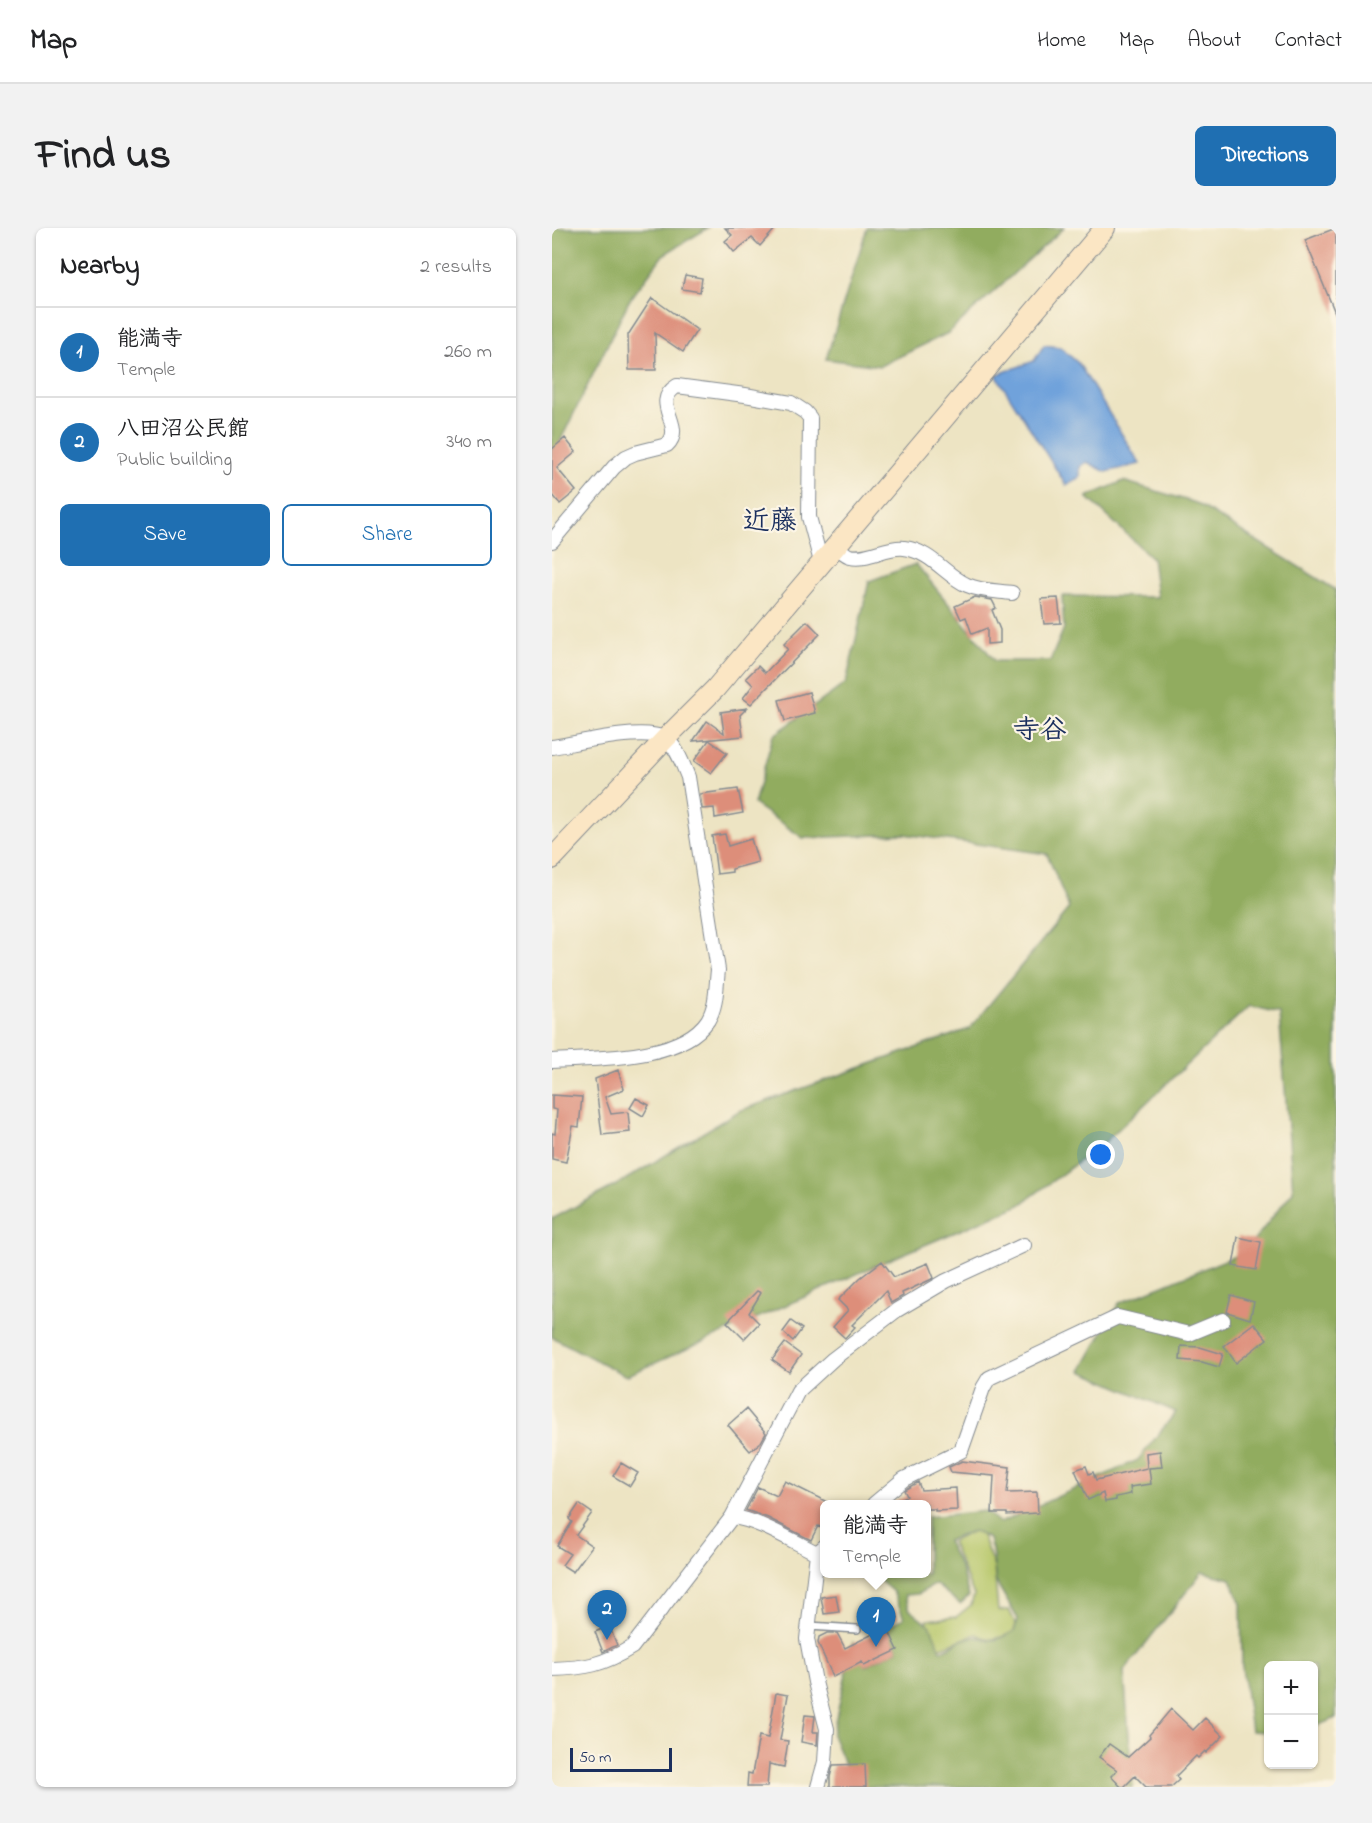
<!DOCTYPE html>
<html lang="en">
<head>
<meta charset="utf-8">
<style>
	:root { --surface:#fff; --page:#f2f2f2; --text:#202124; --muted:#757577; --line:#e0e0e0; --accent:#1f6fb2 }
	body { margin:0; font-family:"Indie Flower","Klee One",sans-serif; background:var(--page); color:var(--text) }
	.controls { position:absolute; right:18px; bottom:18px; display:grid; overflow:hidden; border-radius:9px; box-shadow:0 2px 4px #0004 }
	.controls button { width:54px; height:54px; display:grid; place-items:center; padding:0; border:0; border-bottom:2px solid var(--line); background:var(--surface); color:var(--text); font:30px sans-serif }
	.scale { position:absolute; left:18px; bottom:15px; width:102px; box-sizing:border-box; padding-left:6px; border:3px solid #1b2f5e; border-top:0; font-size:16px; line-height:21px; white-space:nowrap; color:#1b2f5e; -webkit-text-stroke:4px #fcf5e5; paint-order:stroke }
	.you { position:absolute; left:549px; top:927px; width:21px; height:21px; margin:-15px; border:4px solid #fff; border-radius:50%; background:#1a73e8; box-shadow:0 0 0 9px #1a73e833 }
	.badge { display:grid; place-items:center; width:39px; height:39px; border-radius:50%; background:var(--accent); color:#fff; font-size:20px; font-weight:700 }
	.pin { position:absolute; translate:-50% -50px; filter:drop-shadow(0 2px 3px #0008) }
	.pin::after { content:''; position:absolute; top:32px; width:21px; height:18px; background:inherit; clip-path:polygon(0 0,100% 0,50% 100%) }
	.popup { position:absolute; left:268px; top:1272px; width:111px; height:78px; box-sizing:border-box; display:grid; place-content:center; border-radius:9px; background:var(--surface); filter:drop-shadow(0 2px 4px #0005); font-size:20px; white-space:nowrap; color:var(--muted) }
	.popup b { font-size:22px; color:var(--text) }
	.popup::after { content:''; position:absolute; left:50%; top:100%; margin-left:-12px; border:12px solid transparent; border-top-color:var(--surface) }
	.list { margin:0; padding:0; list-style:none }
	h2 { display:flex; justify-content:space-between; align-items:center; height:78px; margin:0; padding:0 24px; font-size:26px }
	h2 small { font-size:20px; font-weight:400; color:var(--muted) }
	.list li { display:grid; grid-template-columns:39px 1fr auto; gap:18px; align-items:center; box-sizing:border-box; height:90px; padding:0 24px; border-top:2px solid var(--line) }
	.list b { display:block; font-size:22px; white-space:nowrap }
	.list p { margin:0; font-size:20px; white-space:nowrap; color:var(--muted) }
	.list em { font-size:20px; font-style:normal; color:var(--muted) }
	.actions { display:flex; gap:12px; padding:18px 24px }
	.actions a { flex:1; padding:14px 0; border:2px solid var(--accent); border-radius:9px; text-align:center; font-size:21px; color:var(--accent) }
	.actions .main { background:var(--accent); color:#fff }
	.map { position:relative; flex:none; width:784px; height:1559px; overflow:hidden; border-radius:9px }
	header { display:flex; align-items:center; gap:36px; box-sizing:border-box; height:84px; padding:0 30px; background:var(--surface); border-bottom:2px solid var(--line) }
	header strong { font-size:28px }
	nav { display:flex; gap:33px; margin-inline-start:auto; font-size:21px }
	.intro { display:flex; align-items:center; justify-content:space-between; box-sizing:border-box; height:144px; padding:0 36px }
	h1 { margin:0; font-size:42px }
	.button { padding:15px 27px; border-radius:9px; background:var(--accent); color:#fff; font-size:21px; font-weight:700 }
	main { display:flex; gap:36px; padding:0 36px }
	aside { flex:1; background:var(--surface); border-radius:9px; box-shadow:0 2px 4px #0004 }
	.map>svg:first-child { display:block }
	.green { fill:#b7c76a; stroke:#697b64; stroke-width:1.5 }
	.forest { fill:#91ac5e; stroke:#566e5e; stroke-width:1.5; fill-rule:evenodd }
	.water { fill:#70a2db; stroke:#46689c; stroke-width:1.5 }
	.building { fill:#dd8e7a }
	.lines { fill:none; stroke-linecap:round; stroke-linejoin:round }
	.lane-casing { stroke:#848a90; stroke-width:10 }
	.street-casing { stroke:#848a90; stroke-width:16 }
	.secondary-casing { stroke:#848a90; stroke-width:22 }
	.lane { stroke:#fff; stroke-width:7 }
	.street { stroke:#fff; stroke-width:14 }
	.secondary { stroke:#fbe6c4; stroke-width:20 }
	.labels { text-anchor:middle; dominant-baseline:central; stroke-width:4.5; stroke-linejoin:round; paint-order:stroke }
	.neighbourhood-label { font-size:27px; font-weight:bold; fill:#1b2f5e; stroke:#fcf5e5 }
</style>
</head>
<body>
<header>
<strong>Map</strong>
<nav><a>Home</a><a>Map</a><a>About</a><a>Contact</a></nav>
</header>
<div class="intro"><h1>Find us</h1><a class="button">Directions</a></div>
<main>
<aside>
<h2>Nearby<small>2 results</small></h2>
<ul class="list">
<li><span class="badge">1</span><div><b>能満寺</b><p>Temple</p></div><em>260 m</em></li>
<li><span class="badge">2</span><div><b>八田沼公民館</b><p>Public building</p></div><em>340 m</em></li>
</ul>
<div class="actions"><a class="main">Save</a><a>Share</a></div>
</aside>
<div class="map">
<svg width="784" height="1559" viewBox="0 0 784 1559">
	<rect width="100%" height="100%" fill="#fcf5e5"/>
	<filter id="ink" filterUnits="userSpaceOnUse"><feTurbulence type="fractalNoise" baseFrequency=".0167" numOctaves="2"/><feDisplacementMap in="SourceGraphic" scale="12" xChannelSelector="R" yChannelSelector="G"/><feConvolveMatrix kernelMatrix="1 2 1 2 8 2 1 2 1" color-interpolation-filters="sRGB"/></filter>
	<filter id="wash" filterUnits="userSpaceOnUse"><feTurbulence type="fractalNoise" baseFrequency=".008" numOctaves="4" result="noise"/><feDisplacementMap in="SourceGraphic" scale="24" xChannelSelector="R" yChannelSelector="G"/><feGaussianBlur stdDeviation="1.35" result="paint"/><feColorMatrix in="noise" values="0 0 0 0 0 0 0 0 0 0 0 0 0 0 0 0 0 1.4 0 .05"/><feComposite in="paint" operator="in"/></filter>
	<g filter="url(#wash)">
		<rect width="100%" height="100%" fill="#ede4c3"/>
		<path class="green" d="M421 1303 429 1305 442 1339 446 1383 457 1382 464 1396 462 1403C449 1411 438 1414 424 1406L382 1422 375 1392 404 1389 419 1377 422 1367 399 1314Z"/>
		<path class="forest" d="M0 0H156L111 27 77 73 0 230Z
			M315 0H512L396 105 328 138 274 131Z
			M571 253 644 275 784 362V1490L762 1499V1438H716V1504L699 1503 690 1440 689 1376 679 1351 650 1344 572 1443 581 1559H302L280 1507 301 1415 313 1438 346 1422 335 1399 352 1390 341 1364 325 1350 323 1346H375V1289L433 1283 448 1295 586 1232 624 1184 529 1143 567 1075 693 1024 741 963 727 785 697 778 553 914 468 977 325 1037 74 1148 0 1109V991L66 956 187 883 417 801 517 680 495 626 352 606 251 610 202 576 221 508 294 455 317 353 364 336 443 433H498L512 400 510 368 605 369 600 330 535 269ZM421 1303 437 1311 440 1322 444 1354 466 1391 462 1403C456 1407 448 1412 440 1412 430 1411 426 1407 416 1410 406 1412 399 1420 389 1422L378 1397 358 1382 353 1367 366 1366 383 1356 408 1376 417 1368 409 1341 395 1313Z"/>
		<path class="water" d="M492 117 508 119 527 136 588 236 554 244 535 234 528 239V249L514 257 444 147 482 133Z"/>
		<g id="blocks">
			<path class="building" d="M173 0H224L208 18 200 10 182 24 173 13 180 7Z
				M784 0V87L753 12Z
				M133 47 150 50 148 64 130 61Z
				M100 70 145 102 131 124 103 105 104 142H77L76 107Z
				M13 210 24 224 5 240 24 263 8 276 0 266V221Z
				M423 369 440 372 444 380 440 382 448 402V415L435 416V400L420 406 414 389 409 391 403 378Z
				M506 370 509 395 492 396 489 371Z
				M255 393 268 406 199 476 191 470 201 457 194 450 206 438 213 445 236 421 232 416Z
				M257 464 263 485 233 493 227 472Z
				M195 480 188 487 191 508 141 513 155 493 172 505 169 484Z
				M157 512 175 525 159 545 142 533Z
				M186 561 191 585 163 590 162 580 150 581 148 566Z
				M173 606 176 618 199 611 206 634 180 641V644L165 646 160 608Z
				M66 842 72 861 53 869 59 886 76 884 78 904 50 907 43 851Z
				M0 867 30 869 27 899 21 898 14 934 0 931V905L3 906 5 882 0 881Z
				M84 870 97 877 91 888 78 880Z
				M686 1009 709 1014 704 1042 681 1038Z
				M330 1033 342 1049 376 1035 382 1050 350 1065 351 1068 339 1075 334 1063 300 1097 303 1099 293 1110 281 1099 296 1082 286 1072 308 1050Z
				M205 1063 209 1065 197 1085 207 1095 192 1111 175 1094Z
				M679 1067 702 1074 698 1091 675 1084Z
				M239 1093 250 1101 241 1113 231 1104Z
				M702 1095 715 1111 684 1135 672 1118Z
				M233 1115 249 1127 237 1144 220 1132Z
				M629 1118 648 1119 671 1126 667 1139 650 1134 628 1132Z
				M194 1181 214 1205 209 1214 198 1223 176 1197Z
				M608 1223 610 1239 597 1240 599 1256 578 1259 579 1266 564 1269V1272L553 1274 551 1265 536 1272 523 1242 534 1238 537 1246 541 1244 544 1252 595 1240 594 1225Z
				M410 1233 458 1239 455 1265 485 1264 486 1285 455 1287V1285H440L442 1248 399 1244 397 1239Z
				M69 1235 86 1245 78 1258 61 1248Z
				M233 1253 277 1275 273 1276V1301L266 1298 259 1312 216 1290 194 1282 206 1259 225 1268Z
				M366 1254 369 1262 404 1260 405 1282 383 1283V1281H375V1276H335L355 1268 352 1262Z
				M27 1276 40 1285 24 1307 40 1318 21 1344 10 1337 18 1326 5 1318 20 1294 17 1291Z
				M284 1367 287 1384 272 1386 269 1369Z
				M342 1380 346 1390 334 1396 330 1386Z
				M57 1398 65 1417 51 1424 43 1404Z
				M335 1399 346 1422 312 1438 310 1434 281 1449 266 1415 267 1409 275 1405H285L293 1420Z
				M224 1465 236 1467 228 1512 236 1513 232 1539 217 1536 215 1559H195L196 1545 200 1546 207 1508 216 1510Z
				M619 1481 641 1502 653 1490 671 1508 654 1525 653 1523 646 1530 644 1528 624 1548 627 1552 619 1559H594L583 1548 572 1559H569L559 1548 565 1542 547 1529 557 1516 576 1529 598 1509 597 1507Z
				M253 1487 263 1488 261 1504H266L265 1517 249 1514Z
				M313 1536 314 1559H278V1549L281 1537Z"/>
		</g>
	</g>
	<g filter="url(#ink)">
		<use href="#blocks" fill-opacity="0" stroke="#848a90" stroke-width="1.5"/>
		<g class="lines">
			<g class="lane-casing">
				<path id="lane" d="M257 1398 305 1401"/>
			</g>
			<g class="street-casing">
				<path id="street" d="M0 313 62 239 74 229 83 225 115 217C135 198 97 175 125 158L193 167 239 175 253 184 258 190 257 289 269 334
					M283 318C288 321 293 327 298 328 316 332 334 318 352 320 379 323 393 347 415 357 428 363 446 363 460 365
					M0 519C25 515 90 499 112 510 124 516 131 537 136 549L166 742C164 759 165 777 156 792 129 833 43 830 0 833
					M322 1276 352 1251 409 1223 431 1160 437 1150 566 1089 637 1106 671 1092
					M180 1289C205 1291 242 1314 265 1325
					M0 1441C34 1440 51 1437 80 1419L180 1289 246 1163 281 1131 345 1082 394 1053 472 1017
					M266 1559 273 1534 275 1501 263 1454 255 1411 265 1325 273 1318"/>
			</g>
			<g class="secondary-casing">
				<path id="secondary" d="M0 631 114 510 163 461 553 0"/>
			</g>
			<use href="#lane" class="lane"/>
			<use href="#street" class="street"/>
			<use href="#secondary" class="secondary"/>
		</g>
	</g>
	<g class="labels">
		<g class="neighbourhood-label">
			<text x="218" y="294">近藤</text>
			<text x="488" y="503">寺谷</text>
		</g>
	</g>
</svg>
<div class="controls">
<button>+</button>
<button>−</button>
</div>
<div class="scale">50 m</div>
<div class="you"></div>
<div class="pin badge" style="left:324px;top:1419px">1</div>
<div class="popup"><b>能満寺</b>Temple</div>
<div class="pin badge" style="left:55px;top:1412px">2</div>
</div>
</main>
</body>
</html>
